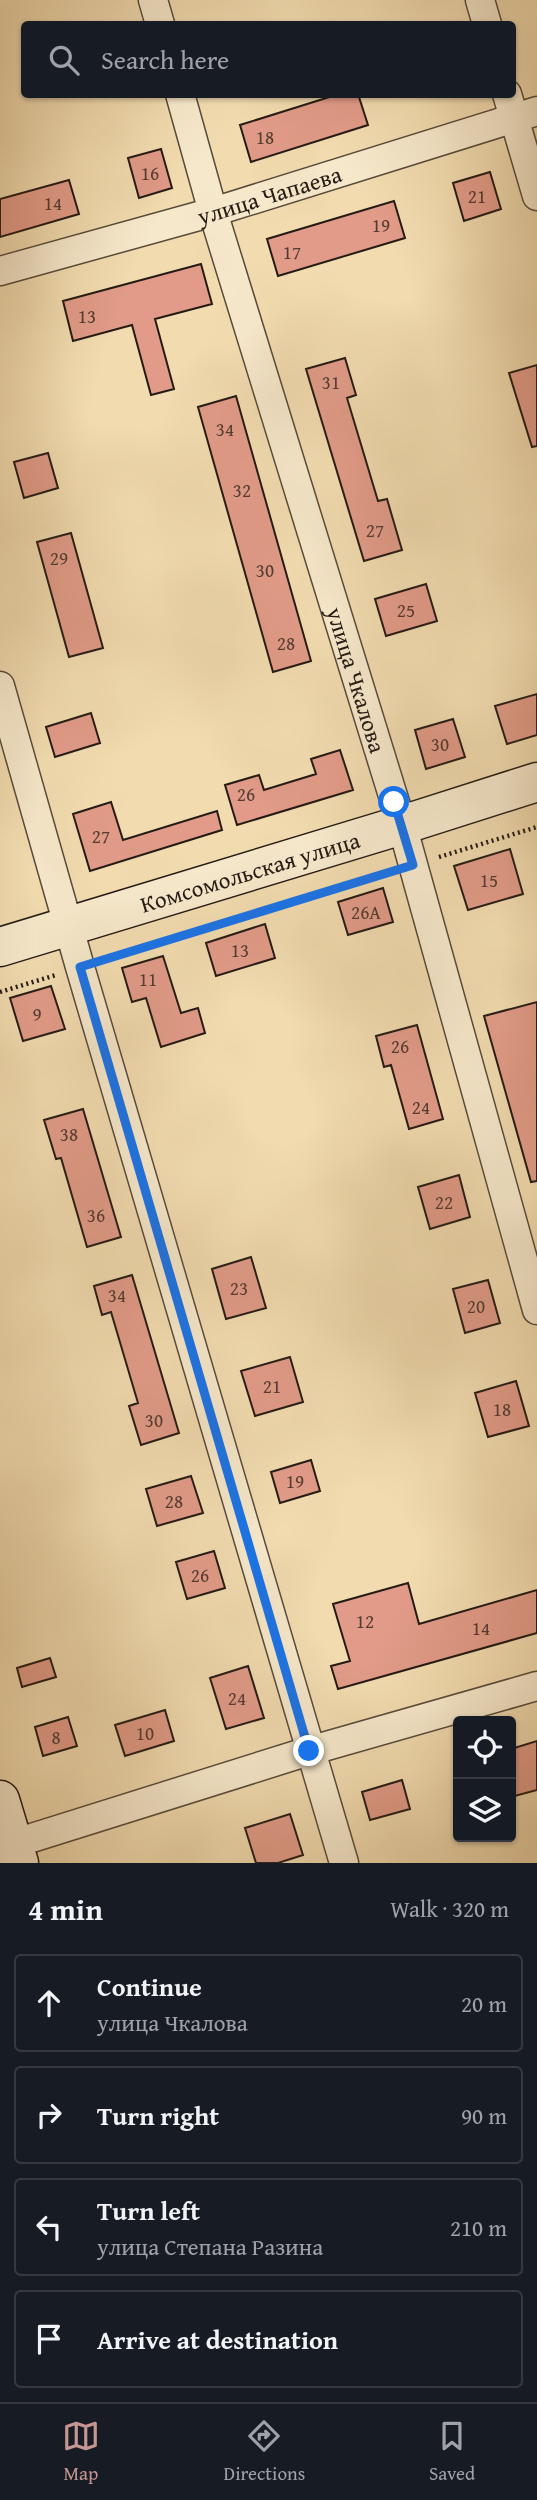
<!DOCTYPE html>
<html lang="en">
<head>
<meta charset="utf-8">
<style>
	:root { --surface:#171b24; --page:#242831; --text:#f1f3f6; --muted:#9ea1a6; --line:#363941; --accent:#c59692 }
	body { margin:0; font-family:"Gentium Book Plus",serif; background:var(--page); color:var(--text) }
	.controls { position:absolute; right:21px; bottom:21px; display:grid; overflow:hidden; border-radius:7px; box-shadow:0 2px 5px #0004 }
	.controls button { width:63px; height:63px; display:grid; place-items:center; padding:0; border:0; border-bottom:2px solid var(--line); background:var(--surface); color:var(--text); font:35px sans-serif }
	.stop { position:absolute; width:21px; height:21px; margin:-16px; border:5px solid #1a73e8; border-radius:50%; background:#fff }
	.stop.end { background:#1a73e8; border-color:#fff; box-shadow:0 2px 7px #0008 }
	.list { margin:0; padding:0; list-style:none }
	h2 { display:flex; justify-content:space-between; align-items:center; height:91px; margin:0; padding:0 28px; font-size:30px }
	h2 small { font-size:23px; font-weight:400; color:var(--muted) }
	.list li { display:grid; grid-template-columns:46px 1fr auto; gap:21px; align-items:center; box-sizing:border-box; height:98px; margin:0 14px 14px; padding:0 14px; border:2px solid var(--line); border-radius:7px }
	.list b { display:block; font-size:26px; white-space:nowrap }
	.list p { margin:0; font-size:23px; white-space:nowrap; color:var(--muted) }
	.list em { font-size:23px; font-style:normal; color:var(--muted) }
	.icon { flex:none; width:38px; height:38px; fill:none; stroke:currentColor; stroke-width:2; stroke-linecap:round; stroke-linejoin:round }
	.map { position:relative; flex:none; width:537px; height:1863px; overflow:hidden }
	.search { position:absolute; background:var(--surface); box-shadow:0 2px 5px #0004; left:21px; right:21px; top:21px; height:77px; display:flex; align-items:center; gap:18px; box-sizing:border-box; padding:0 24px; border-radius:7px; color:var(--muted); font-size:26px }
	.sheet { height:539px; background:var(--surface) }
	nav { display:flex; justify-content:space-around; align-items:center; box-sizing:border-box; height:98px; border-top:2px solid var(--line); background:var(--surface); font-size:19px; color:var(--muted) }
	nav a { display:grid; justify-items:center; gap:4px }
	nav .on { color:var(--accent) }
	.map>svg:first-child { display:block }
	.building { fill:#e19b88; stroke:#251b15; stroke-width:2 }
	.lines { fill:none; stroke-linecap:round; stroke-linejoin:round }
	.street-casing { stroke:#584b3c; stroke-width:31 }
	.secondary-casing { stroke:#251b15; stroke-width:41 }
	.path { stroke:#251b15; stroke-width:4.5; stroke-dasharray:2 3.5; stroke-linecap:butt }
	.street { stroke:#f6e8cb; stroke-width:28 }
	.secondary { stroke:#f6e8cb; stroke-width:38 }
	.route { stroke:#1a73e8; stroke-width:9 }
	.labels { text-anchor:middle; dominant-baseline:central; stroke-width:7; stroke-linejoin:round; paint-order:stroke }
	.number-label { font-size:19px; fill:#543b32 }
	.street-label { font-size:23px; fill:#251b15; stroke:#f6e8cb }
</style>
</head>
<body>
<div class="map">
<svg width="537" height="1863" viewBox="0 0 537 1863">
	<rect width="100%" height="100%" fill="#f1dbaf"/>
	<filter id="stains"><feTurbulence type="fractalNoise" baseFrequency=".00286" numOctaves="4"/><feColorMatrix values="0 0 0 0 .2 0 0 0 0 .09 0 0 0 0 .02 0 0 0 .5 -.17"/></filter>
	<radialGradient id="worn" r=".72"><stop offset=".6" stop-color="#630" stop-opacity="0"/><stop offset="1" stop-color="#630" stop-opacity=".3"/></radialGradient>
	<path class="building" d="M339 94H358L368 125 251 162 240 125Z
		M161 149 172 188 139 198 128 158Z
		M490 172 501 209 464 221 453 183Z
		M69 180 79 214 0 237V199Z
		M394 201 405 238 278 276 267 239Z
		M201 264 212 304 155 319 174 389 151 395 132 325 73 341 63 301Z
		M345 358 356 395 347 398 378 501 387 499 402 550 364 561 306 369Z
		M537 365V446L532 447 509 373Z
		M236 396 311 661 273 672 198 407Z
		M48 453 58 488 24 498 14 462Z
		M71 533 103 648 69 657 37 542Z
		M426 584 437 621 386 636 375 599Z
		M537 694V735L507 744 495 706Z
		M91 713 100 743 55 757 46 727Z
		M453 719 465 757 426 769 415 730Z
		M340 750 353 790 237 825 225 785 259 775 264 790 316 774 311 759Z
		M111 802 123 840 217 811 222 830 90 871 73 814Z
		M510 849 523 894 468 910 454 866Z
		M383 888 393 922 348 935 338 902Z
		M265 924 275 958 216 976 206 943Z
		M163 956 181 1013 198 1008 205 1033 161 1047 146 998 132 1002 122 968Z
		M51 986 65 1029 23 1041 10 998Z
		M537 1002V1181L531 1182 484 1016Z
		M417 1025 443 1119 409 1129 391 1065 384 1067 376 1036Z
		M83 1109 121 1237 87 1247 61 1158 56 1159 44 1120Z
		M459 1175 470 1217 430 1229 418 1187Z
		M251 1257 266 1308 226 1319 212 1269Z
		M132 1275 179 1433 141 1445 129 1406 138 1403 111 1312 102 1315 94 1286Z
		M488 1280 500 1323 465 1333 453 1289Z
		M290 1357 303 1402 255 1416 241 1371Z
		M516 1381 529 1426 488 1437 475 1393Z
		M311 1460 320 1491 280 1503 271 1472Z
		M191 1476 203 1513 157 1526 146 1489Z
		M214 1551 225 1588 187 1599 176 1562Z
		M408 1583 419 1624 537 1590V1633L338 1689 331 1666 350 1661 333 1604Z
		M50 1658 56 1677 22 1687 17 1668Z
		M248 1666 264 1718 226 1729 210 1678Z
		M165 1710 174 1741 125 1756 115 1725Z
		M68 1717 77 1746 43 1756 35 1727Z
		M537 1741V1790L511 1797V1749Z
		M402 1780 410 1809 370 1820 362 1792Z
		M290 1814 303 1855 278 1863H256L245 1828Z"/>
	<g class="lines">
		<g class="street-casing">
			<g id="street">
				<path d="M153 0 160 24"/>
				<path d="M480 0 487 24"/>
				<path id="s1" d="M180 94 213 212 402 825 537 1310"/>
				<path d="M507 94 537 196"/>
				<path id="s2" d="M0 271 213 212 537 111"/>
				<path d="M0 686 80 967 344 1863"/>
				<path d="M0 1848 309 1751 537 1686"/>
			</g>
		</g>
		<g class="secondary-casing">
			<g id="secondary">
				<path id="s3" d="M0 947 402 825 537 782"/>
				<path d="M0 1800 19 1863"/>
			</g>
		</g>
		<path class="path" d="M439 857 537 827
			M105 960 387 873
			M0 992 56 975"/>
		<use href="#street" class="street"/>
		<use href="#secondary" class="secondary"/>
	</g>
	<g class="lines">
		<path class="route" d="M309 1751 80 967 413 865 394 802"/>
	</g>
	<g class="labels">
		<g class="number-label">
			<text x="265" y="137">18</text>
			<text x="150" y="173">16</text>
			<text x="477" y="196">21</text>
			<text x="53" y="203">14</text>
			<text x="381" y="225">19</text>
			<text x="292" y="252">17</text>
			<text x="87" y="316">13</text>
			<text x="331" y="382">31</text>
			<text x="225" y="429">34</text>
			<text x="242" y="490">32</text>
			<text x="375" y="530">27</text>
			<text x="59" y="558">29</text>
			<text x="265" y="570">30</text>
			<text x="406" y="610">25</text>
			<text x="286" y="643">28</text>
			<text x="440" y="744">30</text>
			<text x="246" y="794">26</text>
			<text x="101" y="836">27</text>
			<text x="489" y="880">15</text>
			<text x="366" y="912">26А</text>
			<text x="240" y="950">13</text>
			<text x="148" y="979">11</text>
			<text x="37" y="1014">9</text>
			<text x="400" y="1046">26</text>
			<text x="421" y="1107">24</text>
			<text x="69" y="1134">38</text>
			<text x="444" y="1202">22</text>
			<text x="96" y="1215">36</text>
			<text x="239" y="1288">23</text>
			<text x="117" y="1295">34</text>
			<text x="476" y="1306">20</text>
			<text x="272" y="1386">21</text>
			<text x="502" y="1409">18</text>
			<text x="154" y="1420">30</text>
			<text x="295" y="1481">19</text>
			<text x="174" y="1501">28</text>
			<text x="200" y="1575">26</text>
			<text x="365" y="1621">12</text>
			<text x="481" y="1628">14</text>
			<text x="237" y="1698">24</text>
			<text x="145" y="1733">10</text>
			<text x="56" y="1737">8</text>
		</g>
		<g class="street-label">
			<text stroke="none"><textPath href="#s2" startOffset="280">улица Чапаева</textPath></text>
			<text stroke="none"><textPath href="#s1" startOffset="612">улица Чкалова</textPath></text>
			<text stroke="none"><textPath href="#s3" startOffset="261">Комсомольская улица</textPath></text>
		</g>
	</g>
	<rect width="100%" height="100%" filter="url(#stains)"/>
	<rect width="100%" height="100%" fill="url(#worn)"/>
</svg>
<div class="controls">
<button><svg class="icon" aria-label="locate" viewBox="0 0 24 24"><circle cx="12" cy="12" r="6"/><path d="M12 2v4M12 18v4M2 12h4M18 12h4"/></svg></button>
<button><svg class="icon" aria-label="layers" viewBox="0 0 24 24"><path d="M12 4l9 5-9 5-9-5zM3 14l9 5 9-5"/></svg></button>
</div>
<div class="stop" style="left:394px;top:802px"></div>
<div class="stop end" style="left:309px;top:1751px"></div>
<div class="search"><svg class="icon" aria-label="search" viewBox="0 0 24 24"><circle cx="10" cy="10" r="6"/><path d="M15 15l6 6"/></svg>Search here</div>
</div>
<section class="sheet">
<h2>4 min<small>Walk · 320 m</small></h2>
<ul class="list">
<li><svg class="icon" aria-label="ahead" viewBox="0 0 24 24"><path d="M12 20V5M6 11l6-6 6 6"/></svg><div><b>Continue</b><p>улица Чкалова</p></div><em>20 m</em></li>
<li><svg class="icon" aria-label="right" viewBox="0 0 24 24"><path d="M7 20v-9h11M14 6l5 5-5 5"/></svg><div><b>Turn right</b></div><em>90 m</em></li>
<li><svg class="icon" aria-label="left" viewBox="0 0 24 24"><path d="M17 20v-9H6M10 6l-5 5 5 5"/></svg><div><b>Turn left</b><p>улица Степана Разина</p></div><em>210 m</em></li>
<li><svg class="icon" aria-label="arrive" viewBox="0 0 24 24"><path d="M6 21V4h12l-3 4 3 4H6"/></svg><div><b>Arrive at destination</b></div></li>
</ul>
</section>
<nav>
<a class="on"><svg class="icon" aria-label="map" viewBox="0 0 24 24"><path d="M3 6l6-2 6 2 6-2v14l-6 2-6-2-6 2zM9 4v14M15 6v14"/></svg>Map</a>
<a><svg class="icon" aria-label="directions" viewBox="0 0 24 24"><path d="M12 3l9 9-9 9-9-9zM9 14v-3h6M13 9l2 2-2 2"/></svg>Directions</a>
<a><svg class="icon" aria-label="saved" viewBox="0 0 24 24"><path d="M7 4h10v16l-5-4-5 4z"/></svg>Saved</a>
</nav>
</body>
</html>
